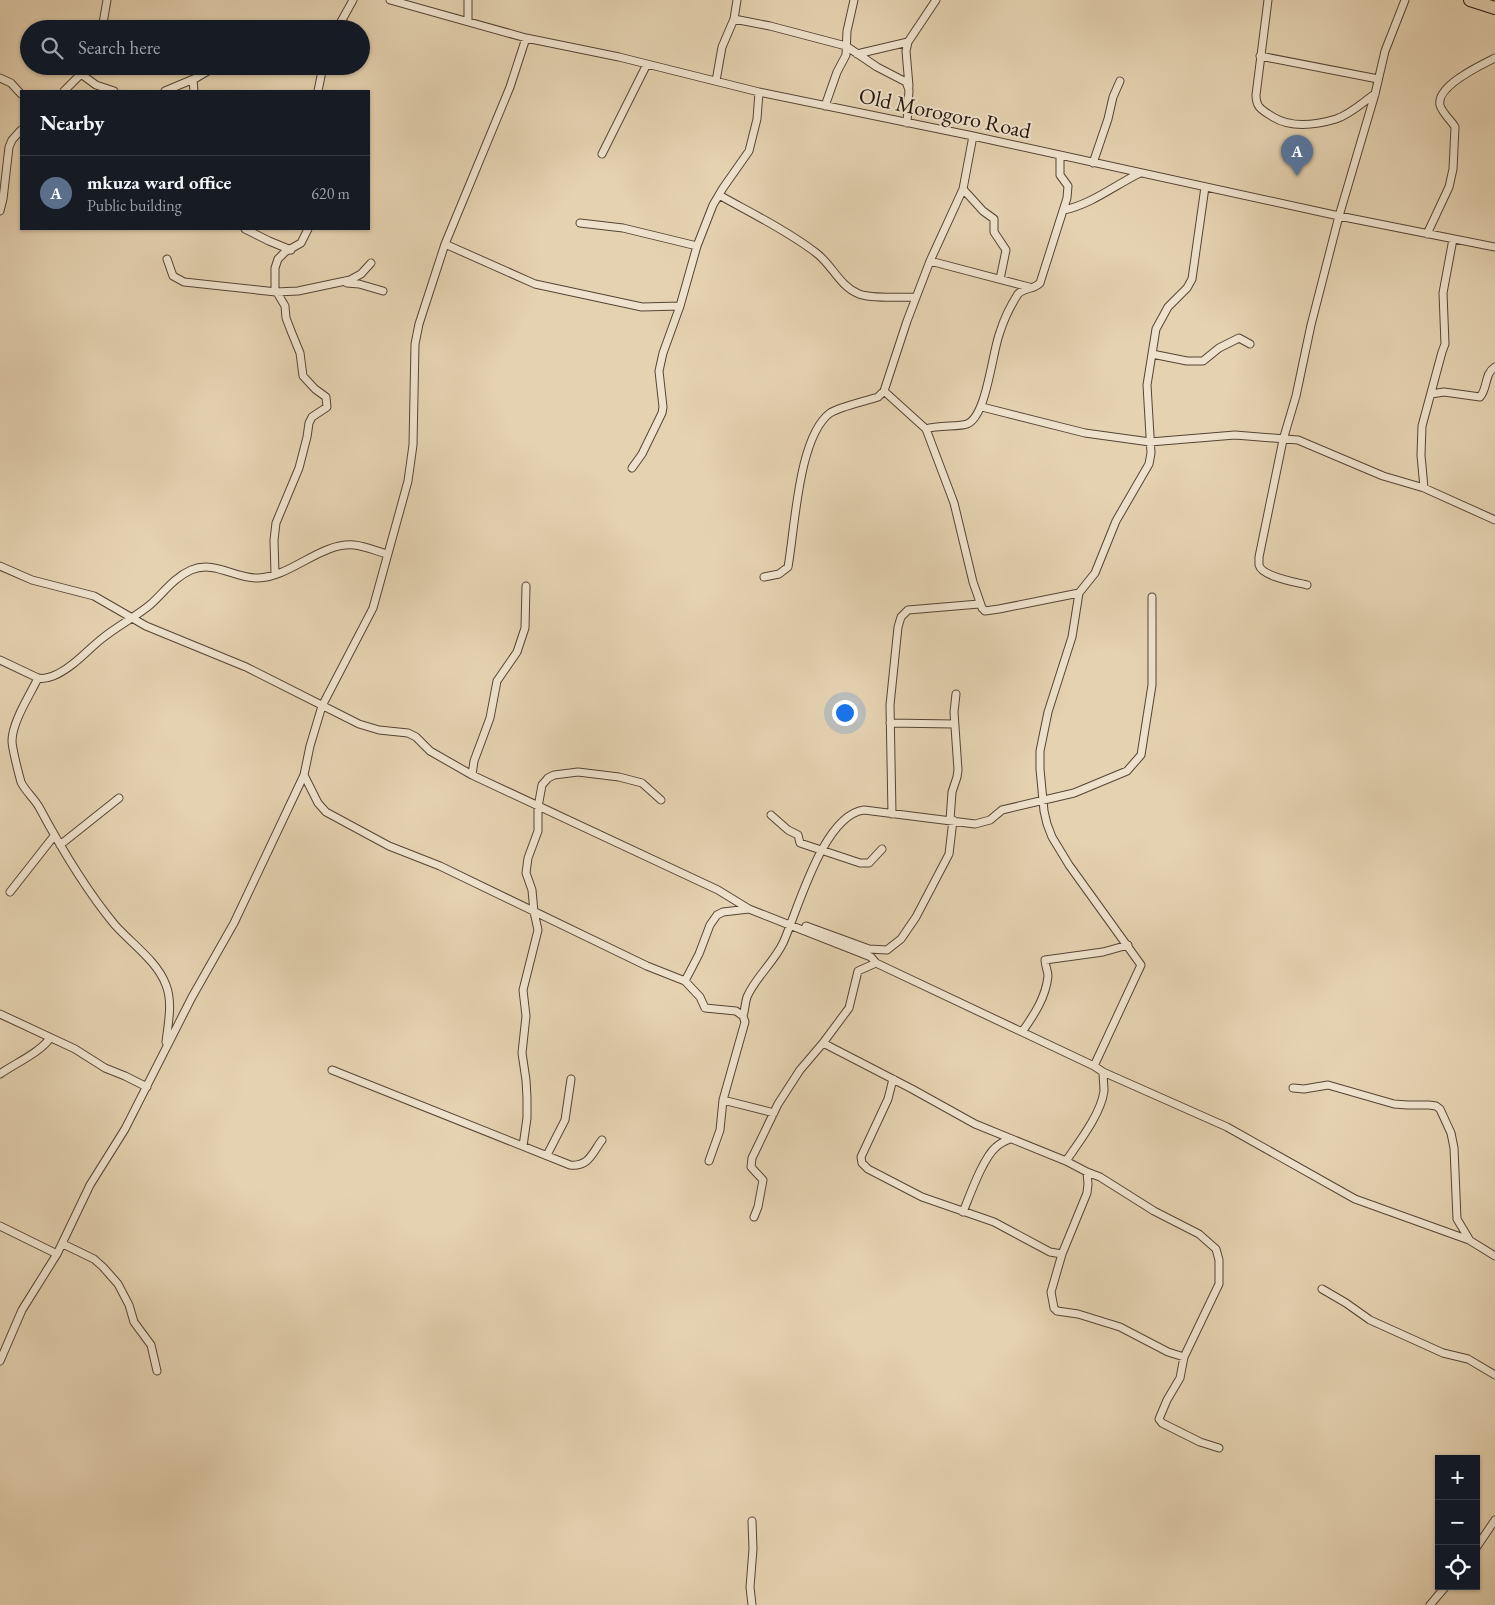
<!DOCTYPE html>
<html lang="en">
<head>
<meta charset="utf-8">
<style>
	:root { --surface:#171b24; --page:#242831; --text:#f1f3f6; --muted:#9ea1a6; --line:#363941; --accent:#d93025 }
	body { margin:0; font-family:"EB Garamond",serif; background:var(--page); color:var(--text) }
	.controls { position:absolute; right:15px; bottom:15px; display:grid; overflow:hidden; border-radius:0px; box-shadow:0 1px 4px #0004 }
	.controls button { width:45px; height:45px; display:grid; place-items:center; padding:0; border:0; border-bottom:1px solid var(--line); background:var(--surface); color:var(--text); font:25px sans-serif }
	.you { position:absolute; left:844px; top:712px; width:18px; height:18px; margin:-12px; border:4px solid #fff; border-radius:50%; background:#1a73e8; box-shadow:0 0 0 8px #1a73e833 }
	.badge { display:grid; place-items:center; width:32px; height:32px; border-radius:50%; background:var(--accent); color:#fff; font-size:16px; font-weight:700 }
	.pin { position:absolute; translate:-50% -41px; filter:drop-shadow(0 1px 2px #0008) }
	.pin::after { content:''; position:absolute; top:26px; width:18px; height:15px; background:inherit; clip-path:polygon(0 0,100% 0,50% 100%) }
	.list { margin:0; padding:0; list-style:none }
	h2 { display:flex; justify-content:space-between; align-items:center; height:65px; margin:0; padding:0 20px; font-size:21px }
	h2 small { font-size:16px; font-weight:400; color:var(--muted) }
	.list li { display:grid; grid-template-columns:32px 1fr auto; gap:15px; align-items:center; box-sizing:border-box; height:75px; padding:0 20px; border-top:1px solid var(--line) }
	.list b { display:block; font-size:19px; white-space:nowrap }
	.list p { margin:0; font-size:16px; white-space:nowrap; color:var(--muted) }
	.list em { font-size:16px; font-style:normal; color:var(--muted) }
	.icon { flex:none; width:28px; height:28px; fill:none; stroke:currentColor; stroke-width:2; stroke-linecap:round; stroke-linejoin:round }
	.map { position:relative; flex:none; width:1495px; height:1605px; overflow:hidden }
	.search { position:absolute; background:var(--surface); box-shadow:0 1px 4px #0004; left:20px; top:20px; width:350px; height:55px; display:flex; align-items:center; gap:12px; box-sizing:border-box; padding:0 18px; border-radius:28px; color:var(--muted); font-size:19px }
	.panel { position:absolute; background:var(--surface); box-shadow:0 1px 4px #0004; left:20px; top:90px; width:350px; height:140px; border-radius:0px }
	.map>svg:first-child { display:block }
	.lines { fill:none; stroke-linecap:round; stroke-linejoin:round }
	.street-casing { stroke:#554434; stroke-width:9 }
	.highway-casing { stroke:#25150b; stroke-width:14 }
	.street { stroke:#eee2cc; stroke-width:7 }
	.highway { stroke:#e5d2b1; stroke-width:12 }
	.labels { text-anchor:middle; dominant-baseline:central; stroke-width:4; stroke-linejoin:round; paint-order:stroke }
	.street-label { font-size:22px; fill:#25150b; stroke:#eee2cc }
</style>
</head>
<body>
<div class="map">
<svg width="1495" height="1605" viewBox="0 0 1495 1605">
	<rect width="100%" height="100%" fill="#e5d2b1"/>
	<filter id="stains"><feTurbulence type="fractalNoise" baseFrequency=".004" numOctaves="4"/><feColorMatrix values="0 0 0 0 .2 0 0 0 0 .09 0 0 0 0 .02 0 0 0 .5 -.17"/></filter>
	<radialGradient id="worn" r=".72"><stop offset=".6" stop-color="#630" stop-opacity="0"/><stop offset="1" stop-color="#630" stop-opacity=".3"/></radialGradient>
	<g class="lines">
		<g class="street-casing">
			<path id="street" d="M390 0 526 38 619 57 759 92 973 136 1339 216 1495 247
				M468 0V21
				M1268 0 1256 95C1256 108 1262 110 1273 117 1291 128 1316 125 1336 119 1351 114 1363 102 1375 94
				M734 19 770 26 846 46 877 67 906 82 909 90 907 123
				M102 29 107 0
				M337 29 353 0
				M857 54 908 42
				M1260 56 1378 79
				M81 74 96 85 114 91
				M0 78 11 83 21 94
				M193 80 194 91
				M716 81 722 47 734 19 737 0
				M909 86 906 51 908 42 936 0
				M64 91 81 74 85 66
				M165 91 196 78 213 68
				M318 91 323 66
				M825 106 837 72 846 55 847 31 854 0
				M602 154 647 64
				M1093 163 1108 119 1113 97 1120 81
				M963 189 983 211 994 219V232L1006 250 1000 279
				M719 195C751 213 786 230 815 252 832 264 839 286 859 294 871 299 901 297 916 297
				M1064 210C1092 204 1115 185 1140 173
				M0 211 3 199 9 147 12 140 21 130
				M580 223 623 228 697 246
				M245 229 269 241 291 250
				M1427 234 1449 187 1453 169 1455 127C1451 120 1442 113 1440 105 1436 86 1481 65 1495 58
				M445 244 535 284 642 307 680 306
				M167 259 173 276 184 282 276 292 298 291 350 280 361 274 371 263
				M930 261 1029 287
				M347 283 359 284 383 291
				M1152 354 1187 361H1203L1219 348 1239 338 1250 344
				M884 391 926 429 954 503 973 582 982 608 985 611 999 609 1079 593
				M1431 394 1444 392 1480 397C1488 388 1484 374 1495 367
				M982 407 1085 433 1150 442 1235 435 1298 440 1383 476 1424 488 1495 520
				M926 429C938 425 959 427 967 424 987 416 992 352 1000 332 1004 319 1011 305 1018 294 1025 287 1033 290 1040 283L1067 198 1068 186 1060 175V155
				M632 468 642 454 662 413 663 407 659 371 663 353 680 306 697 246 713 205 723 188 749 151 757 119 759 92
				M1424 488 1421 455 1422 426 1442 352 1445 344 1443 293 1453 239
				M0 566 32 580 94 596 146 626 246 667 359 724 379 730 408 733 416 737 430 751 472 775 718 890 749 909 871 957 876 963 1094 1066 1103 1072 1227 1127 1355 1199 1469 1240 1495 1256
				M275 574 274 540 276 523 299 468 307 437 309 423 312 417 327 407 326 397 315 389 303 376 300 353 291 331 286 318 285 306 275 289V268L278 259 285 252 301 243 308 229
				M764 577 779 574 788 567C795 529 798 437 830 413 839 407 866 401 878 397L884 391 907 321 930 261 963 189 973 136
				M1307 585C1296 582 1262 577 1259 565 1259 563 1259 560 1259 557L1283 440 1296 396 1311 325 1339 216 1375 94 1385 51 1405 0
				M0 660 38 678C43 679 48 678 53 676 73 668 88 649 104 637 119 625 137 616 151 604 164 592 175 577 191 570 215 560 235 579 258 578 291 577 321 542 354 545 365 546 376 551 387 554
				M38 678C30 695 12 722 12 741 12 748 19 775 21 782 25 791 34 798 39 807 61 848 85 889 115 925 132 944 157 961 166 985 173 1003 168 1024 166 1042
				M890 723 954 724
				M304 775 318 803 326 812 389 846 440 866 647 966 685 981 700 997 705 1008 736 1011 743 1016 745 1022 743 1029 723 1100 720 1130 709 1161
				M472 775 474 761 490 718 497 681 517 652 525 628 526 586
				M892 814 890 705 898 627 901 617 908 610 979 604
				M771 815 788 830 798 835 800 843 860 863H869L882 849
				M950 820 952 792 957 777 958 770 954 712 956 694
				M60 845 119 798
				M10 892 54 836
				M806 926 869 949 887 950 892 946 901 939 916 917 949 854 953 820
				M685 981 699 954 710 925 717 915 723 912 749 909
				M0 1014 75 1049 105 1068 125 1076 147 1087
				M743 1016C745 1010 745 1003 747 997 755 978 774 962 783 943 798 910 823 815 864 810L975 824 990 820 1002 810 1074 793 1127 771 1141 755 1152 685V597
				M1022 1032C1034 1015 1046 997 1048 976 1048 971 1045 966 1045 960L1103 952 1128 945
				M823 1043 912 1089 975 1124 1066 1161 1087 1172 1100 1177 1154 1211 1199 1234 1216 1249 1219 1260V1284L1184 1357 1180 1378 1167 1400 1159 1419 1162 1423 1200 1442 1219 1448
				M1094 1066 1141 965 1069 865 1052 837 1047 824 1044 811 1040 769V751L1048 712 1072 637 1079 593 1095 573 1116 521 1149 464 1151 453 1147 385 1156 329 1168 307 1187 288 1192 279 1205 187
				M332 1070 570 1165C589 1167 592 1153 602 1140
				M0 1074C14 1064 41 1052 50 1038
				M893 1079 888 1099 861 1157 862 1163 868 1169 922 1197 994 1222 1050 1252 1062 1254
				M1293 1088 1304 1089 1328 1085 1394 1104 1408 1105H1429L1436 1106 1440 1109 1451 1133 1454 1148 1457 1219 1469 1239
				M723 1100 774 1113
				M523 1146 527 1118V1098L526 1080 522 1053 526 1016 523 990 538 930 534 912 532 890 526 873 528 858 538 831V807L542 785 548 778 554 775 578 772 619 777 642 783 661 800
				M547 1155 565 1120 571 1079
				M1066 1161C1079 1142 1101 1114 1104 1091 1104 1085 1103 1078 1103 1072
				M1087 1172 1088 1184 1087 1193 1062 1254 1051 1292 1054 1308 1057 1311 1078 1314 1120 1327 1168 1352 1184 1357
				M963 1212C970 1195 983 1158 996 1147 1000 1143 1005 1141 1010 1139
				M754 1217 758 1207 763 1180 751 1167 752 1158 778 1104 800 1070 823 1043 849 1008 858 971 876 963
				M0 1226 57 1254
				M63 1244 94 1259 103 1267 118 1284 129 1305 134 1322 151 1345 157 1371
				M1322 1289 1346 1303 1370 1320 1443 1353 1468 1359 1495 1375
				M0 1361 22 1310 57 1254 90 1185 125 1129 192 997 234 923 304 775 310 746 322 706 373 608 408 481 413 445 415 344 419 324 445 244 510 87 526 38
				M752 1521 753 1549 750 1587 752 1605
				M1476 1548 1495 1520
				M1430 1605 1446 1586"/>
		</g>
		<g class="highway-casing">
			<path id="highway" d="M1470 0 1495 8"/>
		</g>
		<use href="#street" class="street"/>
		<use href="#highway" class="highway"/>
	</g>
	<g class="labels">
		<g class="street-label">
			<text transform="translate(945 113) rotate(12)">Old Morogoro Road</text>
		</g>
	</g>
	<rect width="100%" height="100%" filter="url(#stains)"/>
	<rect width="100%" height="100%" fill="url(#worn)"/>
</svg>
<div class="controls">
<button>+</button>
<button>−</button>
<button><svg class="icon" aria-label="locate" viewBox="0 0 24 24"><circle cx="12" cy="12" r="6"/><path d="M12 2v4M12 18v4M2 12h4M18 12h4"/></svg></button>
</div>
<div class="you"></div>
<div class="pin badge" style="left:1297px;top:176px;background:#5c6f8a">A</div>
<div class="search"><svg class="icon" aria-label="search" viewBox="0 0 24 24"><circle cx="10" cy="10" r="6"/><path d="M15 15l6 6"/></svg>Search here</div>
<section class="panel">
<h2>Nearby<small></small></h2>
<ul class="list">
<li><span class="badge" style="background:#5c6f8a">A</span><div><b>mkuza ward office</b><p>Public building</p></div><em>620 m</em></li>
</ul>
</section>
</div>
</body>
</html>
